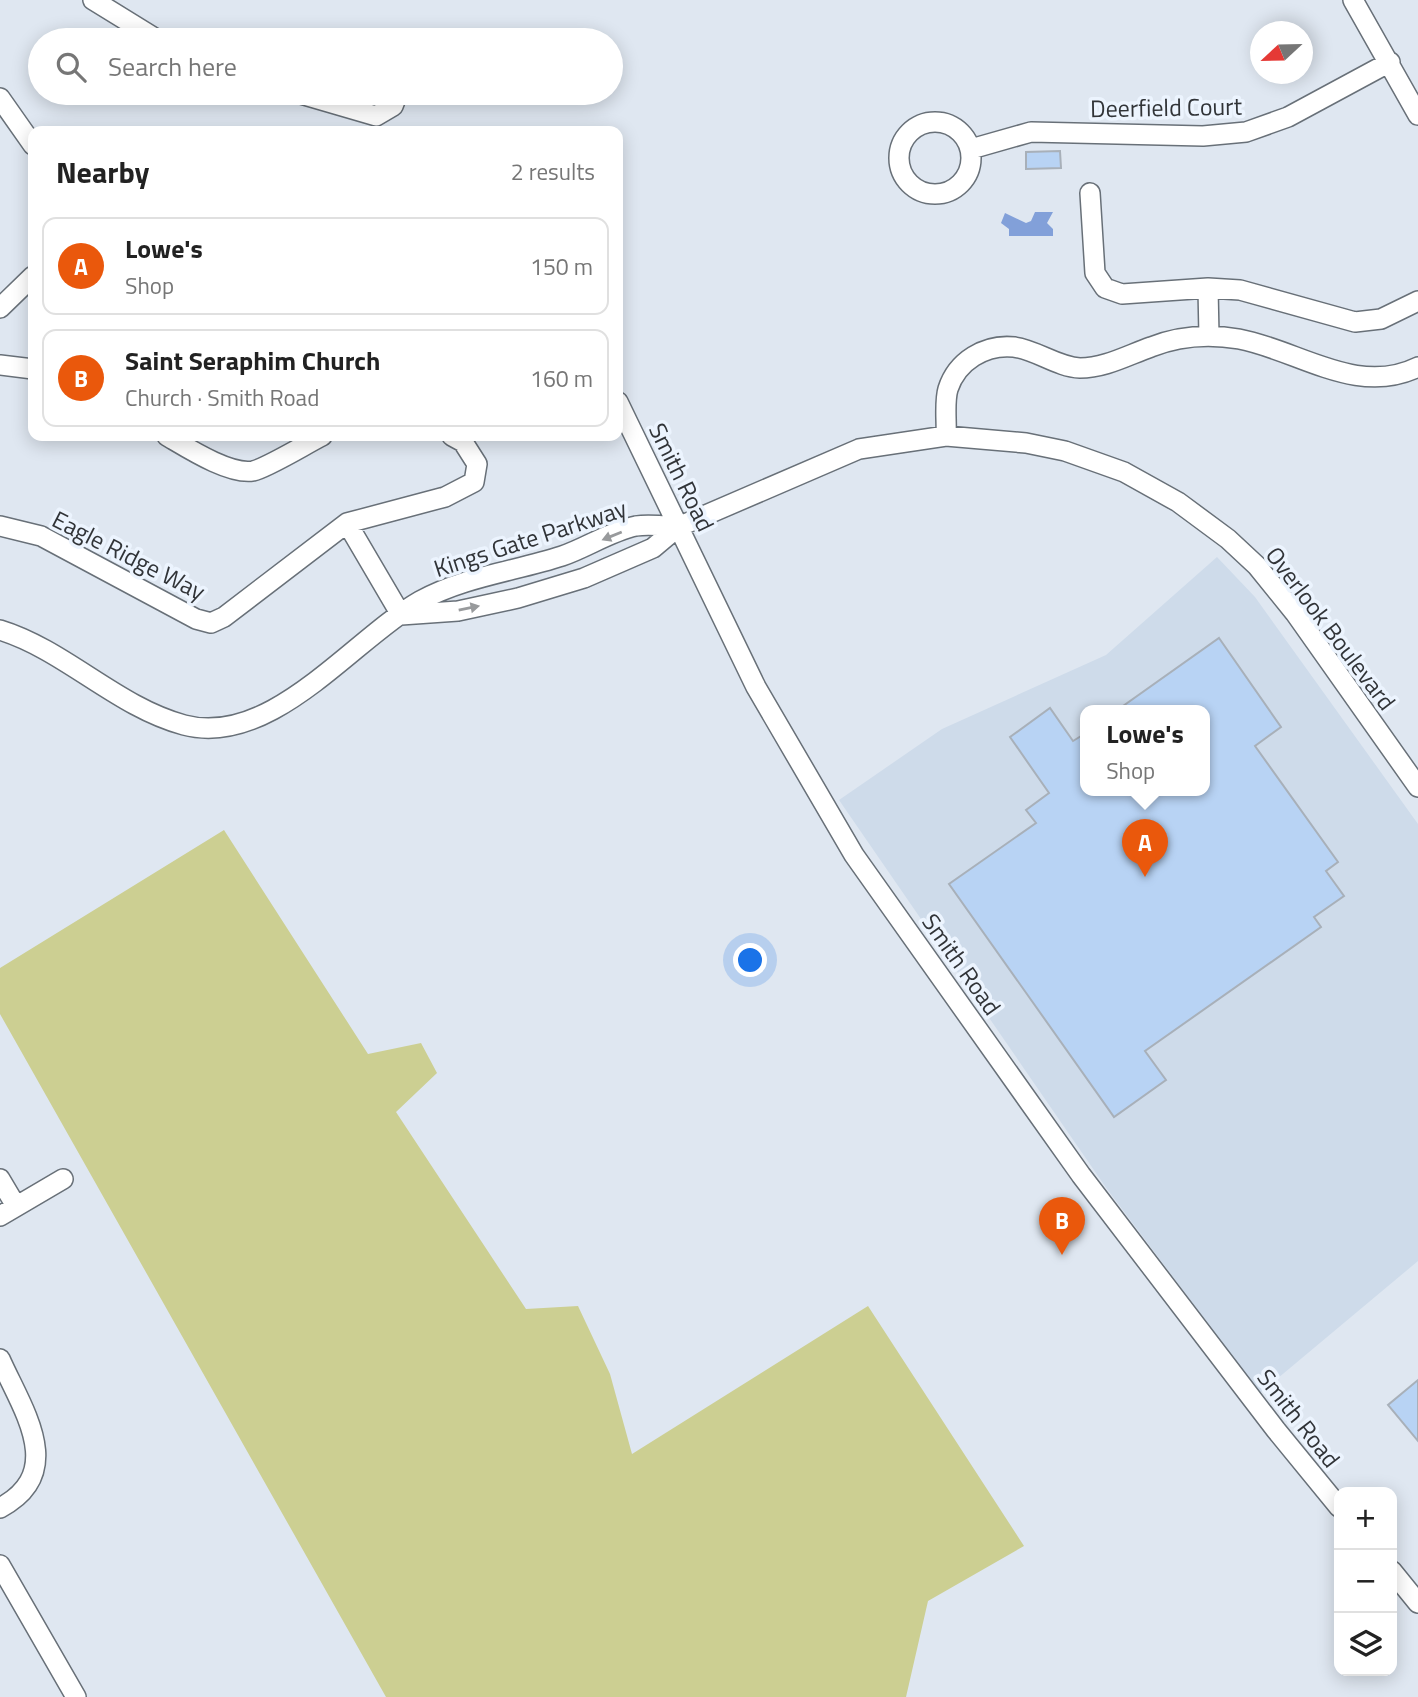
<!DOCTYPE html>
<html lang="en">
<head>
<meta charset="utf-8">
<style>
	:root { --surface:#fff; --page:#f2f2f2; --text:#222; --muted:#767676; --line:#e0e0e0; --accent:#ea580c }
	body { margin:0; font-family:"Titillium Web",sans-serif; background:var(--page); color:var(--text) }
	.controls { position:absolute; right:21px; bottom:21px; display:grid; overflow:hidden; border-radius:14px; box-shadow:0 4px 18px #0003 }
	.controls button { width:63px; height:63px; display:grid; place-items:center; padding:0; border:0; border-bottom:2px solid var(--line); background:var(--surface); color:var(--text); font:35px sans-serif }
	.compass { position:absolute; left:1250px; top:21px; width:63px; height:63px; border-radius:50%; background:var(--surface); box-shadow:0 4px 18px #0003; rotate:248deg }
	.you { position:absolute; left:751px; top:961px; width:24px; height:24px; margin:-18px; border:5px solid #fff; border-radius:50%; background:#1a73e8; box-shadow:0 0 0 10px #1a73e833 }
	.badge { display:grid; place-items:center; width:46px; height:46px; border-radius:50%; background:var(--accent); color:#fff; font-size:23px; font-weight:700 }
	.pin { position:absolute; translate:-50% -58px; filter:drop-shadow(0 2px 4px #0008) }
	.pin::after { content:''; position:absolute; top:37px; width:24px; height:21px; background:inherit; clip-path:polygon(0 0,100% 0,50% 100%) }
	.popup { position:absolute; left:1080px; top:705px; width:130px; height:91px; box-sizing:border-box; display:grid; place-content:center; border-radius:14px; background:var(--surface); filter:drop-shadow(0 2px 5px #0005); font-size:23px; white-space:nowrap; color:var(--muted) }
	.popup b { font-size:26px; color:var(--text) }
	.popup::after { content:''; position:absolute; left:50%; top:100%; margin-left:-14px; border:14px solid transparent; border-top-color:var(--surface) }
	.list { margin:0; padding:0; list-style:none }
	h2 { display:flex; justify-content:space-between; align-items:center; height:91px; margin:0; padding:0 28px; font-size:30px }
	h2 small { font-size:23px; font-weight:400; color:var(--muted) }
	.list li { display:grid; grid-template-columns:46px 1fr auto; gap:21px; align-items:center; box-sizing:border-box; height:98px; margin:0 14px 14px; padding:0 14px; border:2px solid var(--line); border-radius:14px }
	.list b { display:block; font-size:26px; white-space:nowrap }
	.list p { margin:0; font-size:23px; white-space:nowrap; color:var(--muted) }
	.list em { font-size:23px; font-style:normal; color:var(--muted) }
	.icon { flex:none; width:38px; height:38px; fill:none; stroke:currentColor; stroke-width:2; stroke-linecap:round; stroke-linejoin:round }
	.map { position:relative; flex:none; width:1418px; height:1697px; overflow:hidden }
	.search { position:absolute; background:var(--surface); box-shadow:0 4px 18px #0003; left:28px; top:28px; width:595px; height:77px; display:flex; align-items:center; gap:18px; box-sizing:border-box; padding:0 24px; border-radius:38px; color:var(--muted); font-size:26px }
	.panel { position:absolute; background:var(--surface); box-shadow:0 4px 18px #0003; left:28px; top:126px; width:595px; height:315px; border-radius:14px }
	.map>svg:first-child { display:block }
	.built { fill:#cedbea; fill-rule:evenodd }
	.green { fill:#cccf92 }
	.water { fill:#82a0d9 }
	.building { fill:#b8d3f4; stroke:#a8b0b9; stroke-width:2 }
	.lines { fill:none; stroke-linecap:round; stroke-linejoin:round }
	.minor-casing { stroke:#687078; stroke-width:22 }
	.minor { stroke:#fff; stroke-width:19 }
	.oneway { fill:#989a9c }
	.labels { text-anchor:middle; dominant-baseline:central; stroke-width:7; stroke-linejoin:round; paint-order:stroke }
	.street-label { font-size:24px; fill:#313438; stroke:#ecf4fe }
</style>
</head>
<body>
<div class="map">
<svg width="1418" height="1697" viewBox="0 0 1418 1697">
	<rect width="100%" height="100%" fill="#dfe7f1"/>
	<path class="built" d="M1217 557 1255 597 1418 824V1261L1260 1393 1107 1189 839 800 942 729 1106 655ZM1086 711H1204V791H1086Z"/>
	<path class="green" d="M224 830 368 1054 421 1043 437 1073 396 1112 526 1309 578 1306 610 1374 632 1454 868 1306 1024 1546 928 1601 906 1697H386L0 1014V968Z"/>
	<path class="water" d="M1035 212H1053L1047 223 1053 229V236H1009V229L1001 223 1005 213 1026 223 1031 221Z"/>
	<path class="building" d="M1060 151 1061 168 1026 169V152Z
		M1219 638 1281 727 1255 746 1338 862 1326 871 1344 896 1314 917 1321 927 1145 1051 1166 1080 1114 1117 949 884 1036 823 1026 810 1049 793 1010 737 1050 708 1073 741 1086 733V791H1205V711H1116Z
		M1418 1380V1441L1388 1405Z"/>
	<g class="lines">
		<g class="minor-casing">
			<path id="minor" d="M93 0 158 40
				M1353 0 1418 115
				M297 93 376 116 393 106 398 93
				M0 98 33 145
				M899 158a36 36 0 1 1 72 0a36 36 0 1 1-72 0Z
				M971 149 1031 132 1203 136 1246 132 1288 117 1390 62
				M1090 193 1095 273 1105 288 1122 294 1208 288 1240 290 1355 322 1381 319 1418 301
				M1208 288 1209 336
				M0 308 33 276
				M0 365 33 369
				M618 402 756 687 854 855 1081 1175 1276 1430 1339 1507
				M167 436C186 447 229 475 253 471 267 468 306 444 322 436
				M946 436C947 422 944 402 948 389 957 361 985 344 1014 347 1037 350 1057 367 1080 368 1105 368 1128 355 1151 347 1179 336 1210 334 1239 339 1298 350 1357 397 1418 367
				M347 523 401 615
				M0 526 41 536 196 619 211 623 224 617 347 523 445 497 474 482 477 464 463 442 452 436
				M401 615 458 611 518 598 584 578 653 548 678 527 859 449 946 436 1026 443 1065 451 1124 472 1178 502 1228 539 1257 566 1295 613 1418 787
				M0 630C65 650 117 707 184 725 271 748 351 641 420 601 463 577 516 571 562 556 586 548 611 531 636 526 649 524 665 526 678 527
				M0 1179 16 1206
				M0 1216 63 1179
				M0 1359C22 1409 68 1472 0 1508
				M0 1565 76 1697
				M1392 1571 1418 1603"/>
		</g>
		<use href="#minor" class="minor"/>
	</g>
	<defs><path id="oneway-solid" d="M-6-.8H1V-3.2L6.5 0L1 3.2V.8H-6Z" transform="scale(1.75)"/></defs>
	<g class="oneway">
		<use href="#oneway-solid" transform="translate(612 536) rotate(158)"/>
		<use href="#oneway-solid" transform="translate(469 608) rotate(-11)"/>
	</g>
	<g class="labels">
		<g class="street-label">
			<text transform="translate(1166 107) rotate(-1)">Deerfield Court</text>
			<text transform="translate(682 477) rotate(64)">Smith Road</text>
			<text transform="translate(530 538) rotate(-18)">Kings Gate Parkway</text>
			<text transform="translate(129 555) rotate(27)">Eagle Ridge Way</text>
			<text transform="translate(1331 628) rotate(53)">Overlook Boulevard</text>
			<text transform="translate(962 964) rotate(55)">Smith Road</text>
			<text transform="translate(1299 1418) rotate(52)">Smith Road</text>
		</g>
	</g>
</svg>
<div class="controls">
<button>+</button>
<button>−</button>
<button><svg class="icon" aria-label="layers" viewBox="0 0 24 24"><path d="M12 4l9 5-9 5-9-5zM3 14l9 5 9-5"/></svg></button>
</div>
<svg class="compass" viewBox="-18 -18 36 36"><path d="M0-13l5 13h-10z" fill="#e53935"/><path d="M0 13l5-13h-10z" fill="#767676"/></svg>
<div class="you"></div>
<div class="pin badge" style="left:1145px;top:877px">A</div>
<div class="popup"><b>Lowe's</b>Shop</div>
<div class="pin badge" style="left:1062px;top:1255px">B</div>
<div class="search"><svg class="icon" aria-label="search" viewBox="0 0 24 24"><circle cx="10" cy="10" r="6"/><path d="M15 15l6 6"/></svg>Search here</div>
<section class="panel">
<h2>Nearby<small>2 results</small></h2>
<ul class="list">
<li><span class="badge">A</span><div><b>Lowe's</b><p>Shop</p></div><em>150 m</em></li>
<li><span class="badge">B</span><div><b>Saint Seraphim Church</b><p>Church · Smith Road</p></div><em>160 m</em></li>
</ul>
</section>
</div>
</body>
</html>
